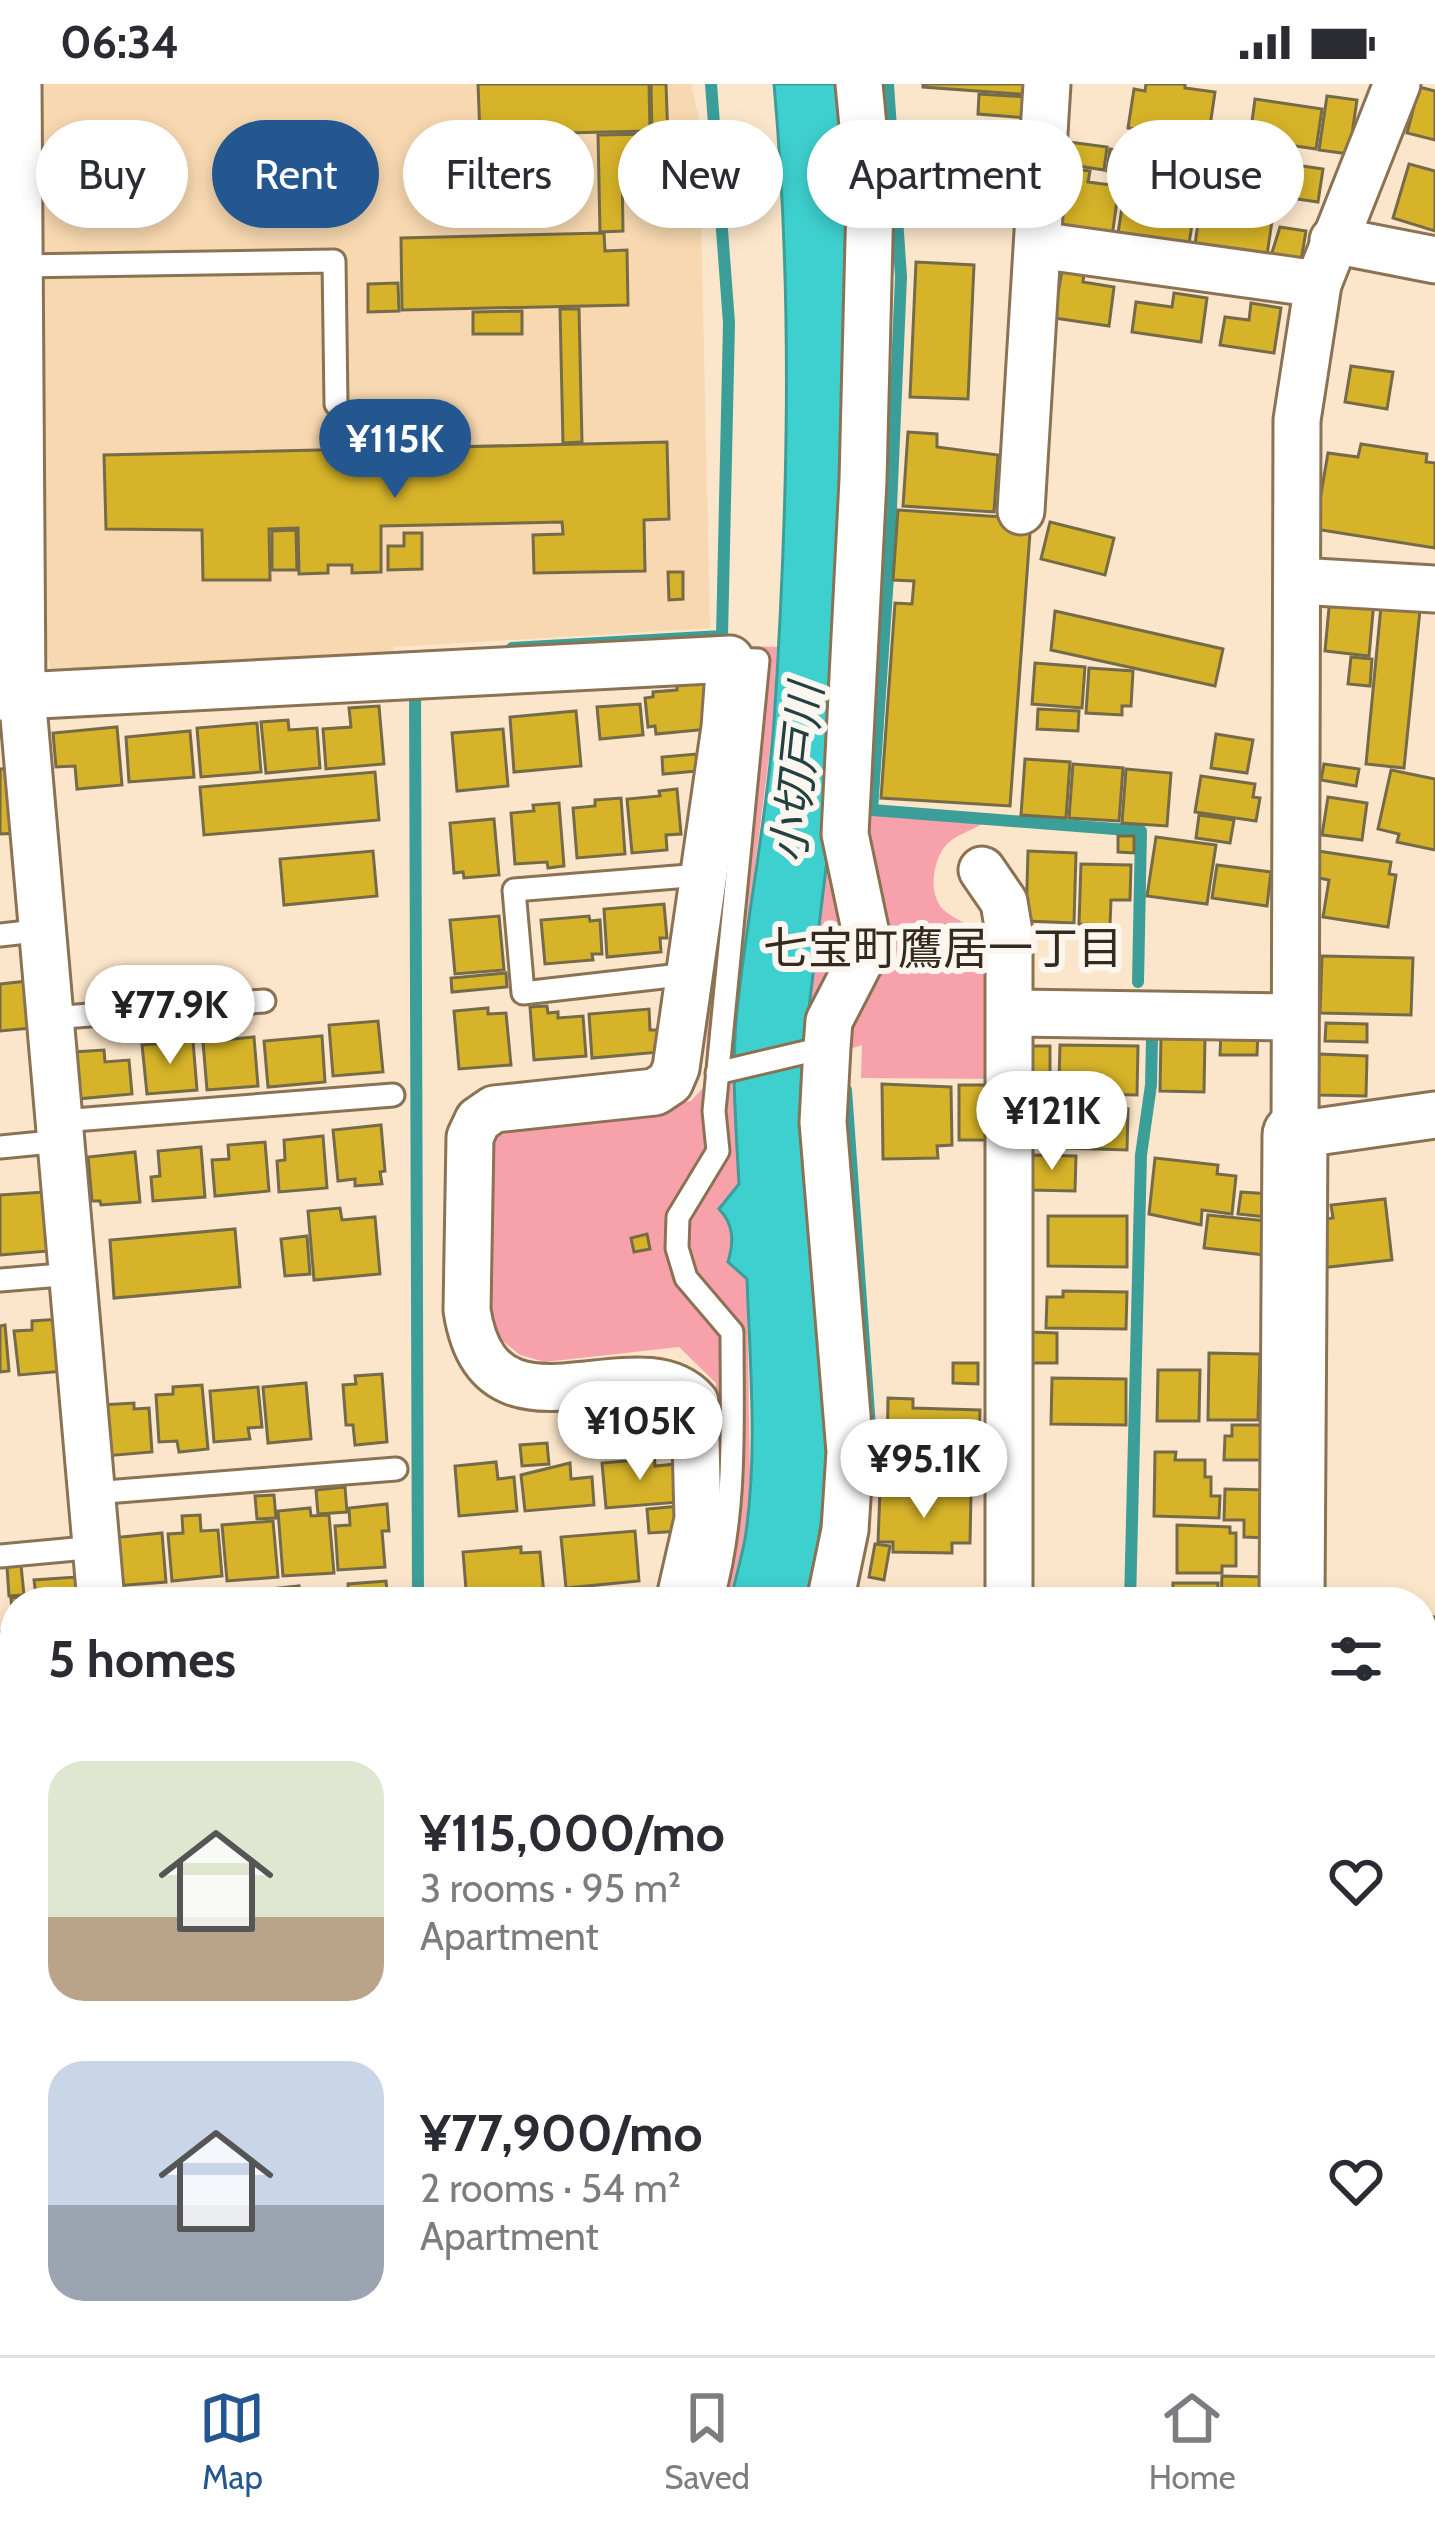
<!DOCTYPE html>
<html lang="en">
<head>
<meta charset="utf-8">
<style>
  body { margin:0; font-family:Cabin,"Noto Sans JP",sans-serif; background:#f2f2f3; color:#2b2b33; height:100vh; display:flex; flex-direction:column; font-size:45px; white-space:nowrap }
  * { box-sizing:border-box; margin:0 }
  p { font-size:39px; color:#7c7c81 }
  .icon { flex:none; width:66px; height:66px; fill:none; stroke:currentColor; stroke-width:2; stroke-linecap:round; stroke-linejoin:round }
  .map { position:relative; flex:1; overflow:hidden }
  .sheet { position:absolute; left:0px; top:1503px; width:1437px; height:768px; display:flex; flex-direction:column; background:#fff; border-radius:48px 48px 0 0; box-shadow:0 6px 18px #0003 }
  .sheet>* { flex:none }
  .top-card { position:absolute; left:36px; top:36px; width:1365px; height:108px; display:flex; gap:24px }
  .price { position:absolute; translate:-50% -102px; padding:0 27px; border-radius:42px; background:#fff; color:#222; font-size:39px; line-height:78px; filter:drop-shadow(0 3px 6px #0008) }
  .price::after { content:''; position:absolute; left:50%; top:72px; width:36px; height:27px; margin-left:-18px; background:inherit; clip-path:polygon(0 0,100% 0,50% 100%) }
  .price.current { background:#245790; color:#fff }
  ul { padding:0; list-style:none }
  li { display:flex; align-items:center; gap:36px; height:300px; padding:0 48px }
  li span { display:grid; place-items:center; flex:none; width:336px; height:240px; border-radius:36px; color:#555 }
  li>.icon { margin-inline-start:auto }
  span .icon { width:144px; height:144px; fill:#fffc; stroke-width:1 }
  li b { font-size:51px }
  h2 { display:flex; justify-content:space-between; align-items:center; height:144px; padding:0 48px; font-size:51px }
  .pill { padding:0 42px; border-radius:54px; background:#fff; box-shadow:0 6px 18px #0003; font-size:42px; line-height:108px }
  .pill.current { background:#245790; color:#fff }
  .status { display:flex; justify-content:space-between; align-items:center; height:84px; padding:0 60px; background:#fff; direction:ltr }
  .status svg { height:33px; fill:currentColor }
  .tab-bar { display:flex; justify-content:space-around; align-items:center; height:168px; border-top:3px solid #e1e1e2; background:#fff; font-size:33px; color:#7c7c81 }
  .tab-bar a { display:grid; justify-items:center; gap:6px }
  .tab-bar .current { color:#245790 }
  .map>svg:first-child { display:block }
</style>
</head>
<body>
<div class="status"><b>06:34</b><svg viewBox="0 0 49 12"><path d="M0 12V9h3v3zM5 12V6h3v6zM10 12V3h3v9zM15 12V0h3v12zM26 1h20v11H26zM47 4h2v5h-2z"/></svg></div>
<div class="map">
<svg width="1435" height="2271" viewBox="0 0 1435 2271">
  <rect width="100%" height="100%" fill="#fce6cb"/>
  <path fill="#f7d8b0" d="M34 0H691L699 35 710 544 394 563 393 570 50 589 49 575 38 576Z"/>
  <g fill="#f7a2aa">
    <path d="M742 562 777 563 773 641 736 932 735 1023 739 1100 727 1133 733 1163 747 1195 750 1394 745 1455 730 1517 694 1512 711 1438 716 1299 679 1263 545 1278 520 1271 496 1251 483 1226 484 1064 504 1034 663 1021 691 1017 704 1003 710 894Z"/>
    <path d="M833 727 982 740C972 746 957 751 948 759 932 775 927 812 945 827 960 839 981 844 987 863 1000 905 999 952 1003 995L861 994 862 961 802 981Z"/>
  </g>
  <path fill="#3ed0ce" stroke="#3b9e99" stroke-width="3" d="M774 0H841L854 110 833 727 802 981 801 1016C814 1164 850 1378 804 1518H730C735 1497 741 1476 745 1455 758 1371 750 1280 747 1195L728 1178C734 1158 734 1140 719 1125L739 1100C736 1043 731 984 737 927 747 831 767 734 774 638 788 426 793 212 774 0Z"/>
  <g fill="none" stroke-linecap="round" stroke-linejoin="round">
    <g stroke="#3b9e99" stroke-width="12">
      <path d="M888 0 901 193 888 493 872 726 1141 747 1138 898"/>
      <path d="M512 564 722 552 729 239 711 0"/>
      <path d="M415 601 418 1518"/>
      <path d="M846 1006 870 1344"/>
      <path d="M1130 1518 1141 1071 1151 1001 1152 955"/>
      <path d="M449 2256 450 2271"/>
      <path d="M804 2256 807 2271"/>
    </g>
  </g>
  <g fill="#d6b328" stroke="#766b48" stroke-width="3">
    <path d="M478 0H649L650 47 480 51Z"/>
    <path d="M651 0H666L668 56H662V81L622 82 623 147 600 148 598 51 652 50Z"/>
    <path d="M923 0H1033L1032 11 923 3Z"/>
    <path d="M1146 0H1185V4L1215 8 1208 56 1128 44 1134 5 1145 7Z"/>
    <path d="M1419 3 1435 7V56L1407 49Z"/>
    <path d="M979 10 1028 13 1027 34 978 30Z"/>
    <path d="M1327 12 1357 16 1349 70 1319 66Z"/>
    <path d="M1255 15 1322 25 1316 65 1262 57 1264 47 1251 45Z"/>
    <path d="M1135 52 1187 59 1181 98 1107 87 1110 65 1133 68Z"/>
    <path d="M1069 58 1107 63 1104 86 1065 80Z"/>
    <path d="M1190 59 1232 65 1226 105 1185 99Z"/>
    <path d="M1242 73 1323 85 1318 118 1249 108 1251 96 1238 94Z"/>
    <path d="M1409 80 1435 87V147L1393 134Z"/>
    <path d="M1068 84 1090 87 1088 98 1119 102 1112 153 1059 145Z"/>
    <path d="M1126 97 1149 100 1148 107 1196 115 1188 166 1117 156Z"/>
    <path d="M1200 126 1272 137 1266 178 1194 167Z"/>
    <path d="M1280 143 1306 147 1300 183 1269 178Z"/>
    <path d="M604 149 605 167 627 166 628 221 402 226 401 154Z"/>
    <path d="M916 178 974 181 968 315 910 313Z"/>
    <path d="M1062 186 1084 189 1083 198 1114 203 1109 242 1054 234Z"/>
    <path d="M398 199 399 227 368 228V200Z"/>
    <path d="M1174 209 1207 214 1201 258 1132 248 1136 218 1172 223Z"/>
    <path d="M1251 219 1281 224 1274 269 1220 261 1225 233 1249 236Z"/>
    <path d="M560 225H579L582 358 563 359Z"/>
    <path d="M522 227V250H473V228Z"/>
    <path d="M1351 282 1393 288 1387 325 1345 318Z"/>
    <path d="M908 348 937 350V363L998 371 994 428 903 422Z"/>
    <path d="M667 358 669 435 644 436 645 487 534 489 533 451 563 450 562 438 381 442V488L352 489V481H328V489L299 490 298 444 269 445 270 496H203L202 446 106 445 104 371Z"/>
    <path d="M1361 360 1427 370 1426 378 1435 379V464L1315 445 1328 369 1358 373Z"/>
    <path d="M898 426 1031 435 1010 722 881 714 895 519 912 520 914 497 893 496Z"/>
    <path d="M1050 438 1114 454 1105 491 1041 475Z"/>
    <path d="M296 446 297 486H272V447Z"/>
    <path d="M404 449H422V485L388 486V462H404Z"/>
    <path d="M668 488H683V515L669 516Z"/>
    <path d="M1382 512 1421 516 1404 684 1366 680Z"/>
    <path d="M1330 513 1374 517 1369 572 1325 567Z"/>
    <path d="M1055 527 1223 565 1215 602 1051 566Z"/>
    <path d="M1351 573 1372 575 1370 602 1348 600Z"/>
    <path d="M1035 579 1085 583 1082 624 1032 620Z"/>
    <path d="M1089 584 1133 587 1131 622H1122V631L1086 629Z"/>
    <path d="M704 594 709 645 656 650 655 642 648 643 645 614 653 613V608L677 606V597Z"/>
    <path d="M640 620 643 651 600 655 597 623Z"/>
    <path d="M379 622 384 680 326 685 323 645 351 643 349 624Z"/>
    <path d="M1038 625 1079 627 1078 647 1037 645Z"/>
    <path d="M576 627 581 682 514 688 510 633Z"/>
    <path d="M288 636 289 646 317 644 320 684 266 689 261 638Z"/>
    <path d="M257 639 261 688 201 693 197 644Z"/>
    <path d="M117 643 122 701 77 705 75 682 56 683 53 649Z"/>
    <path d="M503 645 508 702 457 707 452 649Z"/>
    <path d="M190 647 194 693 129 698 126 653Z"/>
    <path d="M1216 650 1253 656 1247 689 1211 684Z"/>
    <path d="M696 670 698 687 663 690 662 673Z"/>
    <path d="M1025 675 1070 678 1066 734 1021 731Z"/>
    <path d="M1073 680 1123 684 1119 737 1069 734Z"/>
    <path d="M1324 680 1359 685 1356 702 1321 696Z"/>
    <path d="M14 684 20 749 0 750V685Z"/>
    <path d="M1126 685 1171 689 1167 742 1122 739Z"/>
    <path d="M1391 686 1435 695V766L1397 758 1399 750 1378 745Z"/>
    <path d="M375 688 379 736 204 751 200 703Z"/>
    <path d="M1201 692 1255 700 1253 713 1260 714 1256 737 1195 728Z"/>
    <path d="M677 705 681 750 666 751 667 766 632 769 627 715 660 712 659 707Z"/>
    <path d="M1328 713 1367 719 1362 756 1322 751Z"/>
    <path d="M621 714 625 770 577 774 573 724 595 722V716Z"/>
    <path d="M559 719 564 782 548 784 547 778 515 780 511 729 534 727 533 721Z"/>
    <path d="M1199 731 1234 736 1230 759 1196 754Z"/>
    <path d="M494 735 499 791 464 794 463 788 454 789 450 739Z"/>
    <path d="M1118 752H1134V769L1118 768Z"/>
    <path d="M1156 753 1216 761 1207 820 1147 812Z"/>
    <path d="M373 767 377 812 284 821 280 775Z"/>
    <path d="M1028 767 1076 769 1074 839 1026 837Z"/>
    <path d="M1318 767 1391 778 1389 790 1396 791 1388 843 1323 833 1329 796 1314 793Z"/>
    <path d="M1081 780 1131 781 1130 816H1111L1110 841 1079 840Z"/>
    <path d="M1217 781 1271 788 1267 822 1212 814Z"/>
    <path d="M664 820 667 854H660L661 868 607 873 604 825Z"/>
    <path d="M499 832 504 886 455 890 450 836Z"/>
    <path d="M589 832 590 837 600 836 602 870H592L593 876 545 880 541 836Z"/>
    <path d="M1322 872 1413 874 1411 931 1320 929Z"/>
    <path d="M506 889 507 903 452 908 451 894Z"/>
    <path d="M28 897 32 944 0 947V900Z"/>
    <path d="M547 922 548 929 558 928V934L583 932 586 972 534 976 530 923Z"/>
    <path d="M488 924V930L506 929 511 981 459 985 454 927Z"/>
    <path d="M649 925 650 946H658L660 968 592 974 589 930Z"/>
    <path d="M378 937 383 988 333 992 329 941Z"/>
    <path d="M1326 939 1367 940V958L1325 957Z"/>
    <path d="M1221 947H1258L1257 971H1220Z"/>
    <path d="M322 952 325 998 268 1003 264 957Z"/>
    <path d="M1161 952 1205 953 1204 1008 1160 1007Z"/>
    <path d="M254 953 258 1002 207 1006 203 958Z"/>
    <path d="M193 957 197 1006 147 1010 142 961Z"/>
    <path d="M1060 961 1138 962 1137 1011 1080 1010V997H1059Z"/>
    <path d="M1029 962H1050V1013L1028 1012Z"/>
    <path d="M104 966 105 978 129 976 132 1010 77 1015 73 968Z"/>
    <path d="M1319 970 1367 972 1366 1012 1318 1011Z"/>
    <path d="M882 1000 951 1003 952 1061 937 1062 938 1074 883 1075Z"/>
    <path d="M959 1001H990L998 1056H959Z"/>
    <path d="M1065 1025H1128L1127 1066 1065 1064Z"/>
    <path d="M381 1041 385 1087 380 1088 382 1100 355 1102V1095L338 1097 333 1046Z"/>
    <path d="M323 1052 327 1104 279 1108 277 1077 285 1076 284 1056Z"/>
    <path d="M265 1058 269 1107 215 1112 212 1076 229 1075 228 1061Z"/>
    <path d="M201 1063 205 1113 153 1117 151 1093 160 1092 158 1067Z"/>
    <path d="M135 1068 140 1118 101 1121 100 1117H92L88 1073Z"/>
    <path d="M1030 1071 1076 1072 1075 1107 1029 1106Z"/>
    <path d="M1155 1074 1218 1081 1217 1090 1236 1092 1232 1130 1202 1126 1201 1141 1149 1130Z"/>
    <path d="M44 1108 49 1167 0 1171V1111Z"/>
    <path d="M1241 1108 1270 1110 1267 1133 1238 1130Z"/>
    <path d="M1385 1115 1392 1176 1320 1184 1315 1136 1333 1134 1331 1121Z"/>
    <path d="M340 1124 342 1136 375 1133 380 1190 314 1196 308 1127Z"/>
    <path d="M1208 1131 1268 1137 1265 1171 1204 1164Z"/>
    <path d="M1048 1132H1127V1183L1048 1182Z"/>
    <path d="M235 1145 240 1203 114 1214 110 1156Z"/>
    <path d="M647 1150 650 1165 634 1168 631 1154Z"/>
    <path d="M307 1152 310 1190 285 1192 281 1155Z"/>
    <path d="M1063 1207 1127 1208 1126 1245 1046 1244 1047 1213H1063Z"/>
    <path d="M60 1235 65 1287 19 1291 14 1247 32 1246V1237Z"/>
    <path d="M5 1241 9 1287 0 1288V1242Z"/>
    <path d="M1027 1248 1057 1249V1279H1026Z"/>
    <path d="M1209 1269 1260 1270 1258 1336H1208Z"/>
    <path d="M953 1279H978V1300L953 1299Z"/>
    <path d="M1158 1286H1200L1199 1337H1157Z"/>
    <path d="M382 1290 387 1358 355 1361 353 1341H346L343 1301 356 1300 355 1292Z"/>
    <path d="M1052 1294 1126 1295V1341L1051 1340Z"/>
    <path d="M306 1299 311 1355 268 1359 263 1303Z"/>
    <path d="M202 1301 208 1365 179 1368 177 1357 159 1358 156 1311 173 1310V1303Z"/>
    <path d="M258 1303 262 1343 248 1344 250 1355 214 1358 210 1307Z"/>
    <path d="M888 1314 913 1315V1324L980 1326 979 1360 968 1359V1375L887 1373Z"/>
    <path d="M134 1319V1325L149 1324 152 1368 105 1372 101 1321Z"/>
    <path d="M1232 1341H1267L1266 1376H1224L1225 1352H1232Z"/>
    <path d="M547 1359 549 1380 522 1382 520 1361Z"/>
    <path d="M654 1368 655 1382 676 1380 680 1418 606 1424 602 1379 637 1376V1369Z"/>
    <path d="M1155 1368H1176L1175 1376H1205V1393H1211V1412H1220L1219 1434 1154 1432Z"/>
    <path d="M496 1378 498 1395 514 1393 517 1427 459 1432 455 1382Z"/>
    <path d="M570 1379 571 1395 592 1393 594 1421 525 1427 521 1391Z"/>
    <path d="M345 1403 347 1428 318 1430 316 1406Z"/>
    <path d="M1225 1405 1267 1406V1454L1244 1453V1436H1224Z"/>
    <path d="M880 1407 971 1409 970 1459H952V1469L893 1468V1458H878Z"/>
    <path d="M274 1411 276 1434 257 1435 255 1412Z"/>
    <path d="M387 1420 389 1447H382L385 1483 338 1486 335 1442 350 1441 349 1424Z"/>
    <path d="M680 1422 682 1447 649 1449 647 1425Z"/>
    <path d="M310 1424 311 1432 329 1431 334 1489 283 1492 278 1427Z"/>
    <path d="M200 1431 201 1447 218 1446 222 1492 172 1497 168 1450 183 1449 182 1432Z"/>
    <path d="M273 1437 278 1493 227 1497 222 1441Z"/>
    <path d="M1177 1441 1230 1443V1449H1236V1482H1222V1489H1177Z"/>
    <path d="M635 1447 639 1497 566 1504 561 1453Z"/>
    <path d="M162 1449 166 1498 115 1502 111 1454Z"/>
    <path d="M875 1460 890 1462 884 1496 869 1493Z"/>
    <path d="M521 1463V1469L540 1468 544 1511H534L535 1518H467L463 1468Z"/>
    <path d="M21 1481 24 1511 9 1512 7 1483Z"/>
    <path d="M1222 1492 1266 1493V1518H1221Z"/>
    <path d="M76 1493 78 1518H15L13 1537 11 1514 36 1512 34 1496Z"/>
    <path d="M386 1497 388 1518H349L348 1500Z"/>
    <path d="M1173 1499H1218L1217 1518H1173Z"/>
    <path d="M299 1502 300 1510H307L308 1518H270L269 1505Z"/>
    <path d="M876 1506 971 1508V1518H875Z"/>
    <path d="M1422 1532 1435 1533 1434 1576 1422 1575Z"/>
    <path d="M15 1545V1632L0 1633V1547Z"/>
    <path d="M15 1687V1755L4 1756 0 1688Z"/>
    <path d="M15 1939V2002L0 2003V1941Z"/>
    <path d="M12 2048 15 2093 0 2095V2049Z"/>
    <path d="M1429 2097H1435V2180L1422 2179Z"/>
    <path d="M1422 2202 1435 2203 1434 2239 1422 2237Z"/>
    <path d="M470 2256H515L516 2271H472Z"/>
    <path d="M1023 2256H1115V2260L1107 2261 1108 2271H1023Z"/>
    <rect x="1129" y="2256" width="50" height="15"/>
    <path d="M1185 2256H1230V2271H1201L1200 2260 1186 2261Z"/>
    <path d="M1329 2256H1390L1389 2271H1327Z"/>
  </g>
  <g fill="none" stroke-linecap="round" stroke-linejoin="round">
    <g stroke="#8a7253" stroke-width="27">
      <g id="lane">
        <path d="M20 182 334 177 336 320"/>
        <path d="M0 851 44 846"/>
        <path d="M689 890 523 909 514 806 701 791"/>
        <path d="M52 934 264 917"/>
        <path d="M717 989 827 963"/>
        <path d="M61 1037 393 1011"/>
        <path d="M0 1063 62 1057"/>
        <path d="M0 1196 73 1190"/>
        <path d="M93 1409 396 1385"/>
        <path d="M0 1472 97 1463"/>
        <path d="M712 1517C737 1429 732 1339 732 1248L686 1194 677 1164 678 1133 718 1067 714 1027 758 576 730 575"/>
        <path d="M0 1890 15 1888"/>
      </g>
    </g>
    <g stroke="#8a7253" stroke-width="51">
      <g id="street">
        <path d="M18 0 22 611 101 1518"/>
        <path d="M1397 0 1318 200 1297 336 1295 1051 1435 1031"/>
        <path d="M1333 156 1435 176"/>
        <path d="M1038 161 1318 200"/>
        <path d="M1021 427 1047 0"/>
        <path d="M1298 497 1435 505"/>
        <path d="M0 613 730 575 725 643 676 984 670 998 655 1008 494 1025 478 1036 470 1053 467 1226C489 1373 637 1253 695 1318L698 1435 679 1518"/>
        <path d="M982 786 1004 818 1009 848V1518"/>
        <path d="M1010 929 1295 933"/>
        <path d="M830 1518 845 1446 850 1368 823 1038 827 963 829 937 859 879 866 850 845 750 863 396 870 116 859 0"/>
        <path d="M0 1649 15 1648"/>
        <path d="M1422 1752 1435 1753"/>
        <path d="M1422 2050 1435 1912"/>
        <path d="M160 2256 161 2271"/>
        <path d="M653 2256 656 2271"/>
        <path d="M0 2265 103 2256"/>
        <path d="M989 2271 992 2256"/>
        <path d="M1401 2271 1402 2256"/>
      </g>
    </g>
    <g stroke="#8a7253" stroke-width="69">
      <g id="secondary">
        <path d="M1292 1518 1295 1051"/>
        <path d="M1291 2256V2271"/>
      </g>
    </g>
    <use href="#lane" stroke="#fff" stroke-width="21"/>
    <use href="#street" stroke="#fff" stroke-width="45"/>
    <use href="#secondary" stroke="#fff" stroke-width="63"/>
  </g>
  <g text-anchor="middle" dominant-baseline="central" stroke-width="12" stroke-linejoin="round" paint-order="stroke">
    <g font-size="45" font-style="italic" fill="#234141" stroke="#fcf6f0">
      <text transform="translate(797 689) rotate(-84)">小切戸川</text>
    </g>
    <g font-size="45" fill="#342a1d" stroke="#fcf6f0">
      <text x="943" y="864">七宝町鷹居一丁目</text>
    </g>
  </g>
</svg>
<b class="price current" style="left:395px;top:417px">¥115K</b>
<b class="price" style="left:170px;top:983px">¥77.9K</b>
<b class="price" style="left:1052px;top:1089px">¥121K</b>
<b class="price" style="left:640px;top:1399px">¥105K</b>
<b class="price" style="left:924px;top:1437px">¥95.1K</b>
<div class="top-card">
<a class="pill">Buy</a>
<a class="pill current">Rent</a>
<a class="pill">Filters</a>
<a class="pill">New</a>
<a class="pill">Apartment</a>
<a class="pill">House</a>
</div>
<section class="sheet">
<h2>5 homes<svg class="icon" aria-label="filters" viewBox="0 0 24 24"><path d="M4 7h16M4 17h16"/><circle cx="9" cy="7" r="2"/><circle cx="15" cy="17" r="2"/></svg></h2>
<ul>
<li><span style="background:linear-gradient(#dfe7d0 65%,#b9a48a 0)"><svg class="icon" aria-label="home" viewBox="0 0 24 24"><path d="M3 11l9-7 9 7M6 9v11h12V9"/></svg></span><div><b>¥115,000/mo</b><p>3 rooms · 95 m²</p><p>Apartment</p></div><svg class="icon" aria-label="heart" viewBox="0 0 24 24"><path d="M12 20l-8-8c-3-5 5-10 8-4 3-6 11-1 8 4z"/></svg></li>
<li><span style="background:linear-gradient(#c9d6e8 60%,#9aa5b1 0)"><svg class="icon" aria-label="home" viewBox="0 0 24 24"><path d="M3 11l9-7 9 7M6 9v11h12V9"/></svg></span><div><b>¥77,900/mo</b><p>2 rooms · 54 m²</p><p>Apartment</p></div><svg class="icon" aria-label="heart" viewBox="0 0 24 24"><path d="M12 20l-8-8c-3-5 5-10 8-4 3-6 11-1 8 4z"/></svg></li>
</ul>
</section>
</div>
<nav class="tab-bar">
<a class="current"><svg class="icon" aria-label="map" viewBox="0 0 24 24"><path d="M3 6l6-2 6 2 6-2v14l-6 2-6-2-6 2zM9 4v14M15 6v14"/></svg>Map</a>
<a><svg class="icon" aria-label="saved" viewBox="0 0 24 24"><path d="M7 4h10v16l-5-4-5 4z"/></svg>Saved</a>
<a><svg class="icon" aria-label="home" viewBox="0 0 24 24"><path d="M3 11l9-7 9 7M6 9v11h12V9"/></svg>Home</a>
</nav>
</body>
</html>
